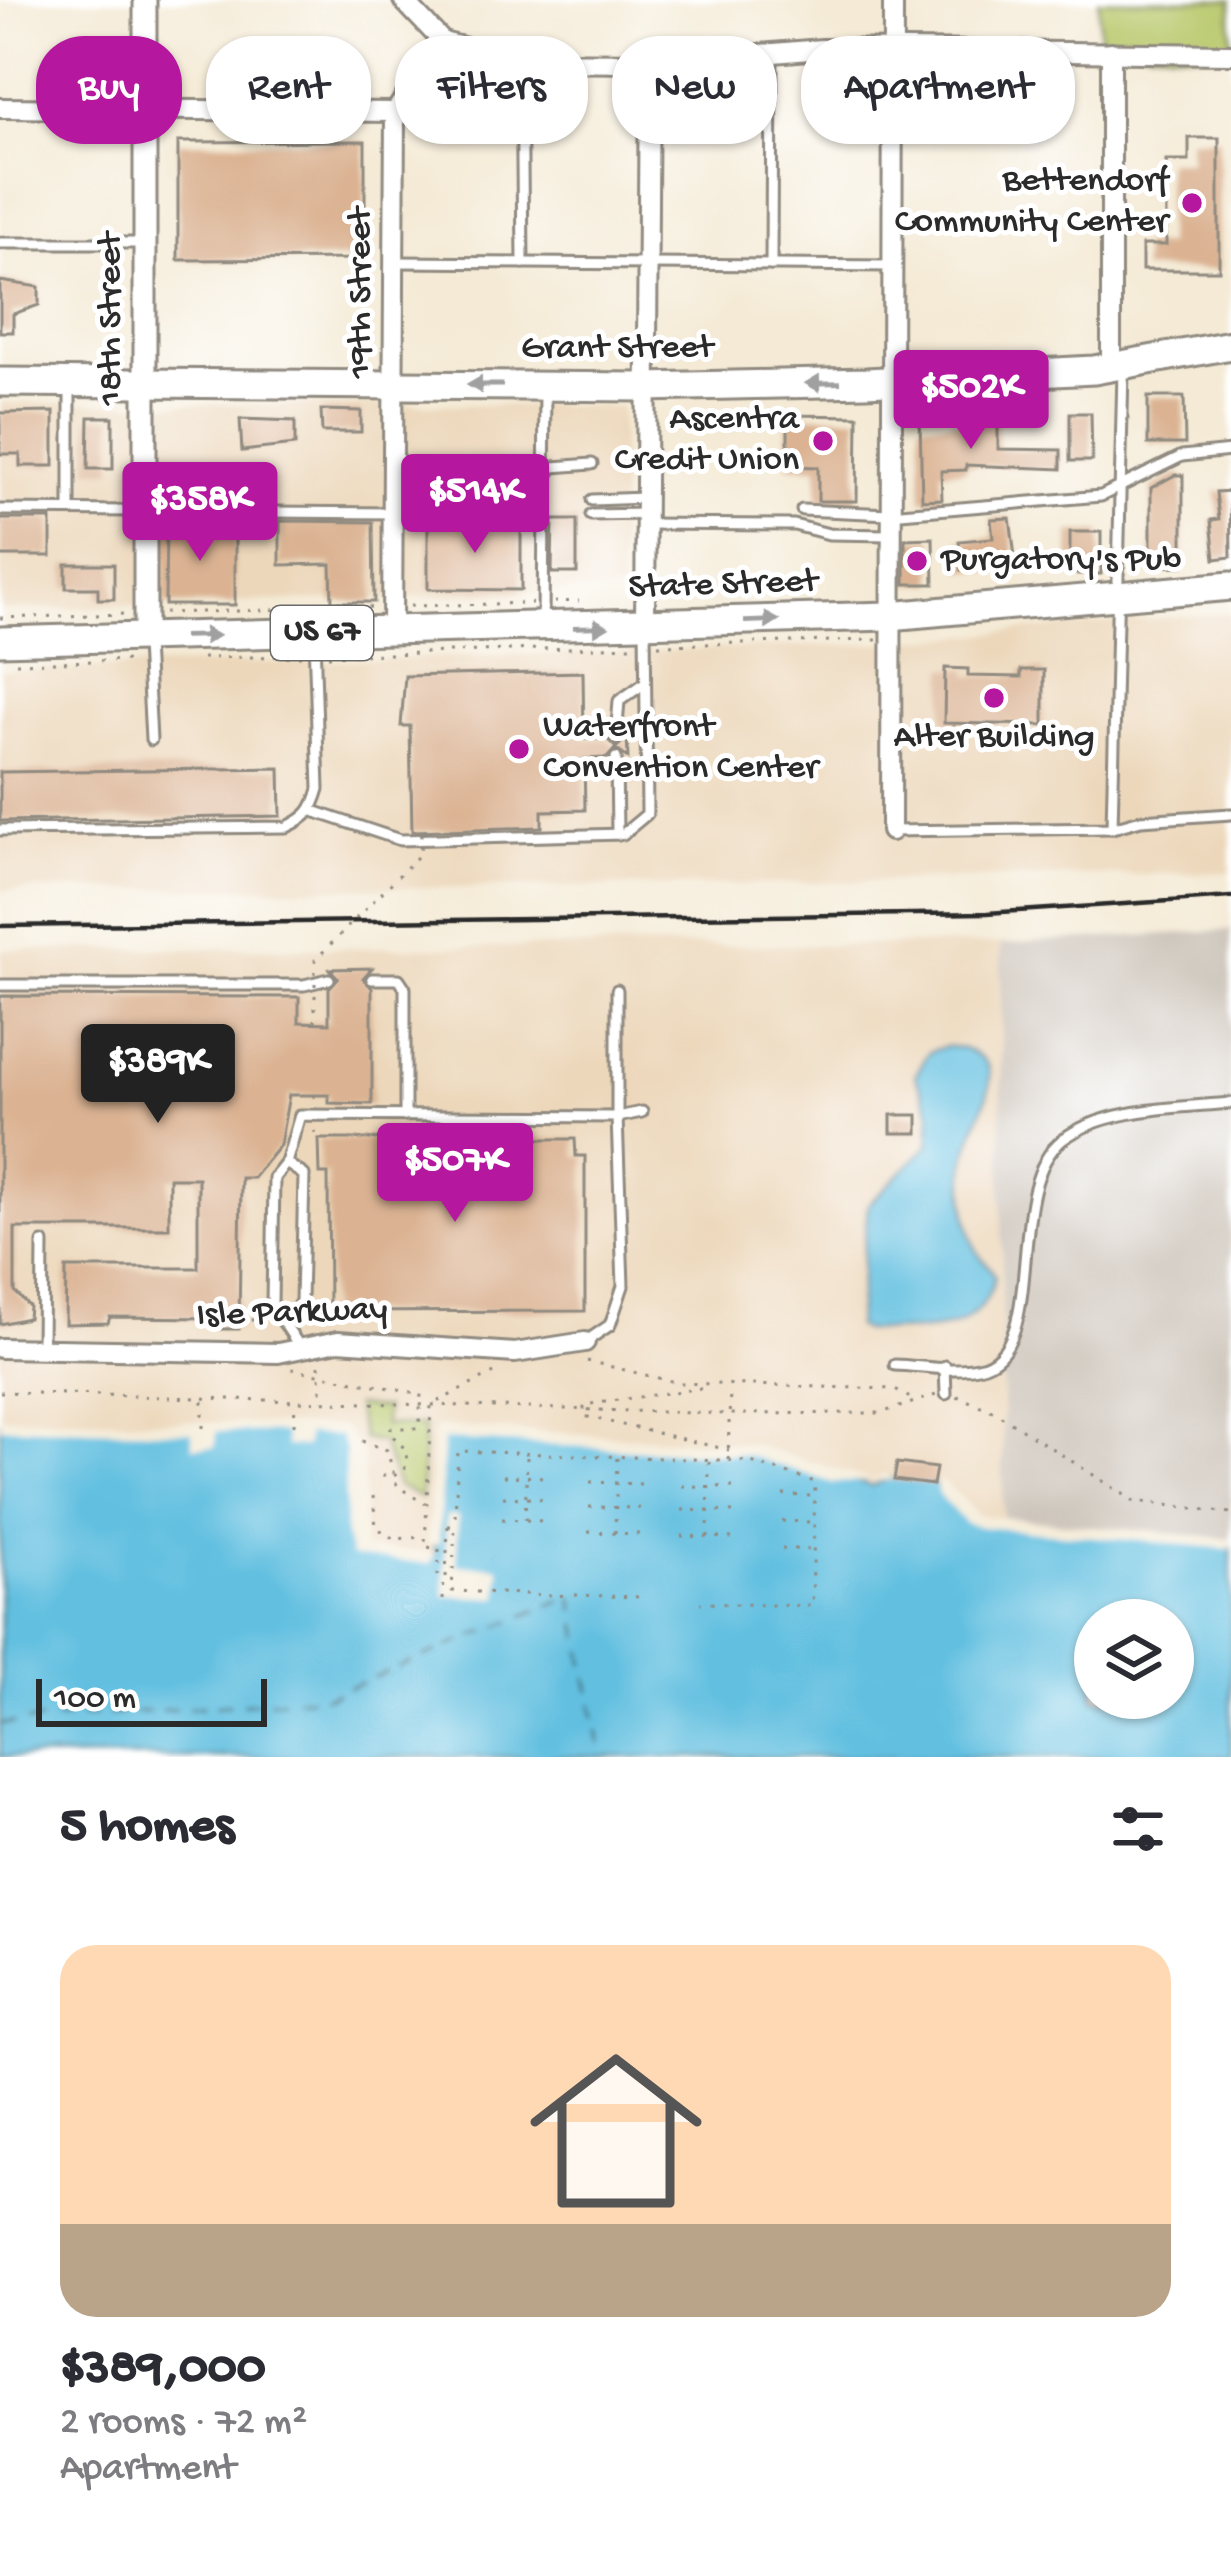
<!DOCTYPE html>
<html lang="en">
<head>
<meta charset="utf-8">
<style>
  body { margin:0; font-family:"Gochi Hand",sans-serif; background:#f2f2f3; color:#2b2b33; height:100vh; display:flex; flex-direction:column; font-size:45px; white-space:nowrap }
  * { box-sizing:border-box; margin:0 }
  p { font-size:39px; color:#7c7c81 }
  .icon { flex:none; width:66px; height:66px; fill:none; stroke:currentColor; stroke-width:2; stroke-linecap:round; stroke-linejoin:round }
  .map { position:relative; height:1757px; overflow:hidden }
  .details { display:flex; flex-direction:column; background:#fff; flex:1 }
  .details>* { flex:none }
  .top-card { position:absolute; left:36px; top:36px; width:1161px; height:108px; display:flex; gap:24px }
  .buttons { position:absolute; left:1074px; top:1599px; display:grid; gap:24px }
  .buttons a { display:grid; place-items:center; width:120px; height:120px; border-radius:50%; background:#fff; box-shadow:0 3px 9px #0004; font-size:60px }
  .scale { position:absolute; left:36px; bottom:30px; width:231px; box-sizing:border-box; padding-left:12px; border:6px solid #2b2b2b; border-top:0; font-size:33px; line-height:42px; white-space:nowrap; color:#2b2b2b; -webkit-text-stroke:9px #fff; paint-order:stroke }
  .price { position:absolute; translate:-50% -102px; padding:0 27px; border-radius:12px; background:#b5179e; color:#fff; font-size:39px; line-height:78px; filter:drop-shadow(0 3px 6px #0008) }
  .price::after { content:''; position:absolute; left:50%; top:72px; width:36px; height:27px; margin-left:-18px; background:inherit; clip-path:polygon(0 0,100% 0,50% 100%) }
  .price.active { background:#222; color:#fff }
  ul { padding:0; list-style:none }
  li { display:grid; align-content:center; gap:24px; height:636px; padding:0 60px }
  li+li { border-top:3px solid #e1e1e2 }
  li span { display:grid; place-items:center; height:372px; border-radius:36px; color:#555 }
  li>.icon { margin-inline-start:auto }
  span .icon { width:216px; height:216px; fill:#fffc; stroke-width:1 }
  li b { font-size:51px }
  h2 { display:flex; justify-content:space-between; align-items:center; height:144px; padding:0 60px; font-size:51px }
  .tag { padding:0 42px; border-radius:48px; background:#fff; box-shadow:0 3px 9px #0004; font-size:42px; line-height:108px }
  .tag.active { background:#b5179e; color:#fff }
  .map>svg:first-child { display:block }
</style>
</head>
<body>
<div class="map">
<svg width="1231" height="1757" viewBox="0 0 1231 1757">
  <rect width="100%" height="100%" fill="#fff"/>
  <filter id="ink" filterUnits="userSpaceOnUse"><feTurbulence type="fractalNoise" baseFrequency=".00833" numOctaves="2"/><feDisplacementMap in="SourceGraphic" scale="24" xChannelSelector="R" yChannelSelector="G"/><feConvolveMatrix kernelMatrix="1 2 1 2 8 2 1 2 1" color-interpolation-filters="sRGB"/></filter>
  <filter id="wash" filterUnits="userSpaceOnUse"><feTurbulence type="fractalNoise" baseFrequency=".004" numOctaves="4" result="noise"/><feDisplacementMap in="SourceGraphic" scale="48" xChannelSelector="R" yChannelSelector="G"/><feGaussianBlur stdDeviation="2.7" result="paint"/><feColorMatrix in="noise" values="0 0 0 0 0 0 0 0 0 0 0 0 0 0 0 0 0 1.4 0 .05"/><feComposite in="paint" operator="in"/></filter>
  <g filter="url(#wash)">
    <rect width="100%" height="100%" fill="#f4ead5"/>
    <g fill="#ecd7ba">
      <path d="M0 403 621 406V590L0 610Z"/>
      <path d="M1231 612V872L676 886 0 890V671L871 644Z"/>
      <path d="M1001 944 1003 1524 753 1450 438 1445 434 1557 358 1555 0 1422V950Z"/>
    </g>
    <path fill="#cbc2b8" d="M1231 930V1545L1003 1524 1001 944Z"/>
    <g fill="#b8c86a" stroke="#727a4a" stroke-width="3">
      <path d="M1099 0H1231V56L1100 45Z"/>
      <path d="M355 1406 385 1408 384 1425 424 1426 421 1498 397 1486 382 1443 363 1439Z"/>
    </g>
    <g fill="#62bfe0" stroke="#467586" stroke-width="3" fill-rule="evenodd">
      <path d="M945 1046C1032 1054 966 1119 965 1170 964 1192 966 1235 979 1254 985 1263 990 1265 995 1276 980 1342 916 1330 863 1330L856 1327 868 1205 929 1145 931 1112 915 1076 928 1053Z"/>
      <path d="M0 1422 340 1431 357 1455 358 1554 434 1557 439 1432 753 1450 872 1486C944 1450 940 1513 982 1521 1063 1536 1149 1537 1231 1545V1757H0ZM1095 1620H1173V1698H1095Z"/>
    </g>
    <g fill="#f4ead5">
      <path d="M0 1416 342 1426 363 1453 364 1549 434 1552V1557L429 1564 351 1557 345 1535V1449L339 1436 307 1434 306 1447 285 1446 284 1433 216 1432 215 1447H192V1432L0 1427Z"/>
      <path d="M438 1426 753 1444 872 1480 884 1474 894 1480 833 1483 746 1455 443 1440 439 1544H428L433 1432Z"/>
      <path d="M935 1480 946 1483 978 1515 1231 1539V1549L981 1527 965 1523 938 1494Z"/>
      <path d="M446 1516H458L457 1565 500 1567 499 1598 444 1596Z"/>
    </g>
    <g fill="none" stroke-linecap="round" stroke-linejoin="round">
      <path stroke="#3e5f6a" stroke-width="3" stroke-dasharray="15 12" stroke-linecap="butt" d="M0 1724 329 1696 572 1596 602 1757"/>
    </g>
    <g id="blocks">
      <g fill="#dbb393">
        <path d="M1189 138H1219V270H1142V245H1166V161H1189Z"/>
        <path d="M365 141V259L178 260V142Z"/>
        <path d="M0 281 39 287V305L13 314V332H0Z"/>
        <path d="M1148 397H1184L1185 444H1148Z"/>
        <path d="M321 410 361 411V432H322Z"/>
        <path d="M54 412V466H20V454H0V413Z"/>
        <path d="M1070 413H1091L1092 461H1070Z"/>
        <path d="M788 415 858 416 857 501H818V467L788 466Z"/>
        <path d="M89 417H113V469H88Z"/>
        <path d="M240 419 295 421V445L242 451Z"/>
        <path d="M998 419V449L1061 450V469L966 465V470L941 471 942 499 922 500 920 423Z"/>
        <path d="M1175 475H1183V566L1151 567V488Z"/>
        <path d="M1230 491 1231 557 1215 559 1211 520 1219 519 1216 492Z"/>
        <path d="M1010 518 1017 572 961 570 959 541 993 538 991 519Z"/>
        <rect x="0" y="519" width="51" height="37"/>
        <path d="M553 520H577V573H552Z"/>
        <path d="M280 521 373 522 374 602H332L331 564 280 565Z"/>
        <path d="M166 522H235V605H165Z"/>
        <path d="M428 523H521V590L428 589Z"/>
        <rect x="1070" y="532" width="31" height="42"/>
        <path d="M933 538 934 584H905V539Z"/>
        <path d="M66 564H114V599H98V588H66Z"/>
        <path d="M945 668 968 669V676L1021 677V670H1044V725L944 723Z"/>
        <path d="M583 672 584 739H607L616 748 627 738 628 758 615 749 607 758 584 759 585 810 542 811V827L412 831 410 726H401L405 676Z"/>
        <path d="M280 768 281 816 0 821V772Z"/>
        <path d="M372 968 363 978 372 988V1104L329 1103V1095H289L280 1145 253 1178H241L239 1329H216L215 1318 110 1317 108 1323 65 1324 66 1268H198V1178H169V1228H15V1292L29 1306 28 1318 0 1324V996L299 997V1022L329 1023V988L338 978 330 969Z"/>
        <rect x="891" y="1115" width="27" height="18"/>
        <path d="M319 1139H575L576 1156H585V1311L329 1312 328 1174H320Z"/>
        <path d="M897 1463 936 1468 933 1485 894 1480Z"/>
      </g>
    </g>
  </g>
  <g filter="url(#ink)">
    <use href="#blocks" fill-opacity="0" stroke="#908a80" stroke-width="3"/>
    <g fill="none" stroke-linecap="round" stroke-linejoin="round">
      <g stroke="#908a80" stroke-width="15">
        <g id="service">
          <path d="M521 62 523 263"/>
          <path d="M0 243H145"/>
          <path d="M397 262 891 266"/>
          <path d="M771 265 772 54"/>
          <path d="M70 384V510"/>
          <path d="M541 483 553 467 592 464"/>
          <path d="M592 500 644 498"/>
          <path d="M0 510 394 513"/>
          <path d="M802 510 889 514 1101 496 1182 456 1231 451"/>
          <path d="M591 515 645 514"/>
          <path d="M645 524 794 525 829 534 889 535"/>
          <path d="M543 622 545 388"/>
          <path d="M146 644 151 740"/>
          <path d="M616 739 619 701 645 683"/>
          <path d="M616 758 617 834"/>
          <path d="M313 811 400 840 623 834 647 814 645 625"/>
          <path d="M1112 828 1141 820 1231 814"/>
          <path d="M0 830 287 827C308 817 313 810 319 789L314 637"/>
          <path d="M891 831 1112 828 1123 371"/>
          <path d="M372 979H399L405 988V1114"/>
          <path d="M0 985H304L329 979"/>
          <path d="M617 990V1117L642 1112"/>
          <path d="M284 1323 301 1302 304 1175 286 1163"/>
          <path d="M300 1347 272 1305 274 1178 286 1163 300 1115 617 1117 623 1286 610 1325 585 1342"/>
          <path d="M42 1349 43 1243"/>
          <path d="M895 1365C921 1366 952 1372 978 1367 1051 1353 1001 1189 1062 1140 1105 1107 1180 1108 1231 1103"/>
          <path d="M945 1366 946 1394"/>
        </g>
      </g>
      <g stroke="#908a80" stroke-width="24">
        <g id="minor">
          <path d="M403 0 443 42 521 62 649 63 822 49 1231 54"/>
          <path d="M0 108 395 112"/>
          <path d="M1111 367V52"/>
          <path d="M645 625 649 63"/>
          <path d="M392 632 395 112 443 42"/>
          <path d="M891 831 893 0"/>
          <path d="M0 1348 278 1353 338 1341 515 1353 585 1342"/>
        </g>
      </g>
      <g stroke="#908a80" stroke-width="27">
        <path id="tertiary" d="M145 0V638"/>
      </g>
      <g stroke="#908a80" stroke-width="33">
        <g id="primary">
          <path d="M0 382 644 387 866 382 1094 370 1231 345"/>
          <path d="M0 641 889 616 1231 586"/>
        </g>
      </g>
      <g stroke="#908a80" stroke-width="3" stroke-dasharray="3 9" stroke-linecap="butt">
        <path d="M554 602 579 601"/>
        <path d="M410 606 532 603"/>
        <path d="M164 613 376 607"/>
        <path d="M0 618 124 614"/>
        <path d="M658 645 877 640"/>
        <path d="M328 656 631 646"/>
        <path d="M202 658 301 656"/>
        <path d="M16 663 133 660"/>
        <path d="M587 1361 679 1383 893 1389 914 1400"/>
        <path d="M319 1365 322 1401"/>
        <path d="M292 1369 421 1394 419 1428H391L389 1432 406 1450 407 1466 394 1476H376"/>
        <path d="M701 1388 584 1405V1416L729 1450"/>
        <path d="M0 1392 729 1414 881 1413 936 1395"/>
        <path d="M957 1396 995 1412 1134 1501 1231 1513"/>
        <path d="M294 1425 295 1402"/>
        <path d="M203 1428V1400"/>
        <path d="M362 1441 387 1450 397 1486 425 1504"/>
        <path d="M728 1460 730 1388"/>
        <path d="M503 1476 548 1477"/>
        <path d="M590 1482 642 1484"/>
        <path d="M682 1486 736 1487"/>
        <path d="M783 1495 811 1496"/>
        <path d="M373 1496 376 1527 394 1539 422 1537"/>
        <path d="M503 1497 547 1499"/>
        <path d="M589 1507 641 1508"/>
        <path d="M682 1510 735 1512"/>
        <path d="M455 1516 458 1451 748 1461 815 1482 812 1606 700 1603"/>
        <path d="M502 1519 546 1521"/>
        <path d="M525 1520 527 1456"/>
        <path d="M782 1521 810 1522"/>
        <path d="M448 1526 446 1577H438L439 1548 425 1547 431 1405 500 1370"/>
        <path d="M448 1526H455L452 1591 572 1596"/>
        <path d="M588 1532 640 1534"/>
        <path d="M615 1533 617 1456"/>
        <path d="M681 1536 735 1538"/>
        <path d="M708 1537 709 1460"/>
        <path d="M782 1549H810"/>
        <path d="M575 1595 639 1597"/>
        <path d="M443 1600 444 1579"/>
      </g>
      <use href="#service" stroke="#fff" stroke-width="9"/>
      <use href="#minor" stroke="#fff" stroke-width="18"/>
      <use href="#tertiary" stroke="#fff" stroke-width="21"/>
      <use href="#primary" stroke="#fff" stroke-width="27"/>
      <path stroke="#2b2b2b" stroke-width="4.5" d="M0 926 987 913 1231 897"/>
      <g stroke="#908a80" stroke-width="3" stroke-dasharray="3 9" stroke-linecap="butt">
        <path d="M315 1022V960L420 854 421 834"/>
        <path d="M314 1095 315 1140 319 1139"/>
        <path d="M239 1323 329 1302"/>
      </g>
    </g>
    <defs><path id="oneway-solid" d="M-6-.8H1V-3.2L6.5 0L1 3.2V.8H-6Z" transform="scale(3)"/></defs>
    <g fill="#a0a0a0">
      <use href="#oneway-solid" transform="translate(823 383) rotate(179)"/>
      <use href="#oneway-solid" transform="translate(485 385) rotate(-180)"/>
      <use href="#oneway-solid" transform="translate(762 621) rotate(-2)"/>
      <use href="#oneway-solid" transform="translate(591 627) rotate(-1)"/>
      <use href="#oneway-solid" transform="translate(201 636) rotate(-1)"/>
    </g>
  </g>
  <g fill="#b5179e" stroke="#fff" stroke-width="4.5">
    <circle cx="1192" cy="203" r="12"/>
    <circle cx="823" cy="441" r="12"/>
    <circle cx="917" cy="561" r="12"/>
    <circle cx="994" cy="698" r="12"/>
    <circle cx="519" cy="749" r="12"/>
  </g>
  <g text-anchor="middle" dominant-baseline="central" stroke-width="10" stroke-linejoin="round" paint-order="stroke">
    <rect fill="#fff" stroke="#6b6b6b" stroke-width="3" x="271" y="606" width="102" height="54" rx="9"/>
    <g font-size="33" font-weight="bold" fill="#2b2b2b">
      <text x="322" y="633">US 67</text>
    </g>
    <g font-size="36" fill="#2b2b2b" stroke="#fff" text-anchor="end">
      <text x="1168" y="182">Bettendorf<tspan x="1168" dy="41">Community Center</tspan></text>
      <text x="799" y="420">Ascentra<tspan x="799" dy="41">Credit Union</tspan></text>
      <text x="941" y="561" text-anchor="start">Purgatory's Pub</text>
      <text x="543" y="728" text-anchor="start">Waterfront<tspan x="543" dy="41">Convention Center</tspan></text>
      <text x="994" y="738" text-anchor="middle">Alter Building</text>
    </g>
    <g font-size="36" fill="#2b2b2b" stroke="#fff">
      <text transform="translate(362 293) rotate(-90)">19th Street</text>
      <text transform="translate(112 319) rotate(-90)">18th Street</text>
      <text x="617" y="349">Grant Street</text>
      <text transform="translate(723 586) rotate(-2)">State Street</text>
      <text transform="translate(292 1314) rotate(-2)">Isle Parkway</text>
    </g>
  </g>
</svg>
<div class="buttons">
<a><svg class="icon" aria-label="layers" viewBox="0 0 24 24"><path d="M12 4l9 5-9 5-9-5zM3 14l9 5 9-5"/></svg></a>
</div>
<div class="scale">100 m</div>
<b class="price" style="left:971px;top:452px">$502K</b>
<b class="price" style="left:475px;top:556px">$514K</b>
<b class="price" style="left:200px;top:564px">$358K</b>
<b class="price active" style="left:158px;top:1126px">$389K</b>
<b class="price" style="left:455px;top:1225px">$507K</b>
<div class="top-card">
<a class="tag active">Buy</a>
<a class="tag">Rent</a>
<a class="tag">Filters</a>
<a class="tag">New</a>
<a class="tag">Apartment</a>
</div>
</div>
<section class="details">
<h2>5 homes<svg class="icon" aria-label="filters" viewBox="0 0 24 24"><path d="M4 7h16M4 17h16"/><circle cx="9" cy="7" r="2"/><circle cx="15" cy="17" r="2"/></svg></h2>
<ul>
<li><span style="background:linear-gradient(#ffd9b3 75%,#b9a48a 0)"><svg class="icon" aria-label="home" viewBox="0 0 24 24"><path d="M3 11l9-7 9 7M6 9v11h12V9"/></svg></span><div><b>$389,000</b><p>2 rooms · 72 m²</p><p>Apartment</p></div></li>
</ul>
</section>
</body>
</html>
